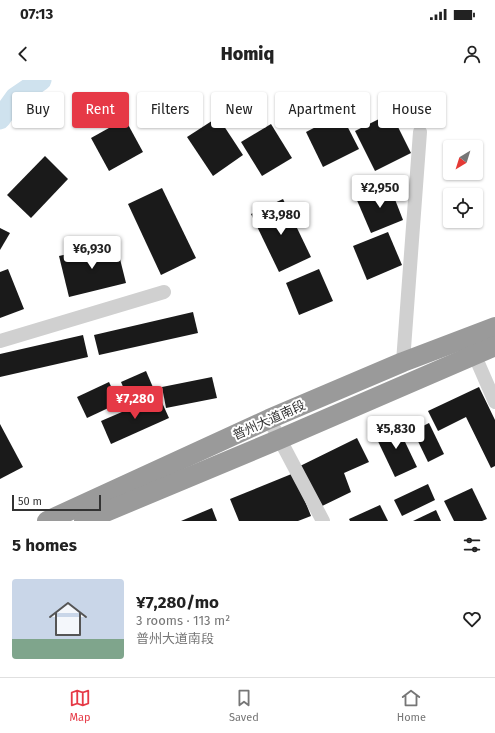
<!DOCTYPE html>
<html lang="en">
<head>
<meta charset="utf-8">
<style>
  body { margin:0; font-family:"Fira Sans","Noto Sans SC",sans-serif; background:#f2f2f2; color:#222; height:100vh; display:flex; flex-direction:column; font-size:15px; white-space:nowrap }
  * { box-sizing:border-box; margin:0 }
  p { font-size:13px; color:#767676 }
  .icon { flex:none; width:22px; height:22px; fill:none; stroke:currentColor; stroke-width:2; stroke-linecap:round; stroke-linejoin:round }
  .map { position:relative; height:441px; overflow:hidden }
  .drawer { display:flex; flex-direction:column; background:#fff; flex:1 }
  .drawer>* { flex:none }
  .banner { position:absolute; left:12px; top:12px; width:471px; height:36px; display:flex; gap:8px }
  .needle { width:26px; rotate:218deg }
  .fabs { position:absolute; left:443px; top:60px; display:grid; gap:8px }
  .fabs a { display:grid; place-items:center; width:40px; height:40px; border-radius:4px; background:#fff; box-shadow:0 1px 3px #0004; font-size:20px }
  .scale { position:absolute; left:12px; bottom:10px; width:89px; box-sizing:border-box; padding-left:4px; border:2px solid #333; border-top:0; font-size:11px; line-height:14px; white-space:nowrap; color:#333; -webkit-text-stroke:3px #fff; paint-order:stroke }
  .price { position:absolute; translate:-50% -34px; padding:0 9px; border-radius:4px; background:#fff; color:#222; font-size:13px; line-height:26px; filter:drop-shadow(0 1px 2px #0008) }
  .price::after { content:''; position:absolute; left:50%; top:24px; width:12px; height:9px; margin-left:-6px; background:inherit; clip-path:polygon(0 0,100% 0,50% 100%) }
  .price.current { background:#e63946; color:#fff }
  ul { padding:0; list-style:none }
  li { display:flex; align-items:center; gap:12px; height:100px; padding:0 12px }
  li+li { border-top:1px solid #e0e0e0 }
  li span { display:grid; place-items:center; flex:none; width:112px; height:80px; border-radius:4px; color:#555 }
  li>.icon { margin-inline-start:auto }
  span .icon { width:48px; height:48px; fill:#fffc; stroke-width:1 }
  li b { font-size:17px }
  h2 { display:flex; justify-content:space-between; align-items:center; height:48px; padding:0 12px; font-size:17px }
  .chip { padding:0 14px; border-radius:4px; background:#fff; box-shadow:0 1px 3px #0004; font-size:14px; line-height:36px }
  .chip.current { background:#e63946; color:#fff }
  .status { display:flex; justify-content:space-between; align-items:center; height:28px; padding:0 20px; background:#fff; direction:ltr }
  .status svg { height:11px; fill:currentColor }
  header { display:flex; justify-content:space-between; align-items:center; height:52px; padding:0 12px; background:#fff; font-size:18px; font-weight:800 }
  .menu { display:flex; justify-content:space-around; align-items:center; height:56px; border-top:1px solid #e0e0e0; background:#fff; font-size:11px; color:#767676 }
  .menu a { display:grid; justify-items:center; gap:2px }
  .menu .current { color:#e63946 }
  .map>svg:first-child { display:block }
</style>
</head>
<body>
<div class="status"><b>07:13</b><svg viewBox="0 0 49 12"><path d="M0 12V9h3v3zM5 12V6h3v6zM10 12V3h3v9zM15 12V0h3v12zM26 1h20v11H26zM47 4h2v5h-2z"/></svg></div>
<header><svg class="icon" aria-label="back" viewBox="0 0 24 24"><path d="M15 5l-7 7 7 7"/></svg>Homiq<svg class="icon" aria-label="person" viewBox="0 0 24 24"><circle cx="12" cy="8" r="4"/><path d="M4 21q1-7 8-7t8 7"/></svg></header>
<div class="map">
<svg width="495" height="441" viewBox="0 0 495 441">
  <rect width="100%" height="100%" fill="#fff"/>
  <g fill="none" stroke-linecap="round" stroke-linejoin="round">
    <path stroke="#cfe2ee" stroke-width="21" d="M0 39 15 18 41 0"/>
  </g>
  <g fill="#1a1a1a">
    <path d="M391 33 411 73 375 91 355 51Z"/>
    <path d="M341 34 359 69 323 87 306 52Z"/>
    <path d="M218 37 243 75 213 96 187 57Z"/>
    <path d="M125 39 143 72 109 91 91 58Z"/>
    <path d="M271 44 292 78 262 96 241 62Z"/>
    <path d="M45 76 68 99 31 138 7 115Z"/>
    <path d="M389 104 403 140 371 153 356 118Z"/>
    <path d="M162 108 196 178 161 195 128 124Z"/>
    <path d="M283 119 311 177 279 192 251 134Z"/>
    <path d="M0 148 10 153 0 170Z"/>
    <path d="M388 152 402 185 367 200 353 166Z"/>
    <path d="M116 163 126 203 69 217 59 176Z"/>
    <path d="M8 189 24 229 0 238V192Z"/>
    <path d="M319 189 333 221 299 235 286 203Z"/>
    <path d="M193 232 198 253 99 275 94 255Z"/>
    <path d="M83 255 88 277 0 297V274Z"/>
    <path d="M146 291 155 312 130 323 121 302Z"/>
    <path d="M212 297 217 318 166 328 162 307Z"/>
    <path d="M109 302 119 323 87 338 77 317Z"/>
    <path d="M479 307 495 340V386L491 388 466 337 438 351 428 331Z"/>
    <path d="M159 316 169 338 111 364 101 341Z"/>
    <path d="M396 343 417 387 395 397 374 353Z"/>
    <path d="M429 343 444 374 428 382 413 351Z"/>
    <path d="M0 344 23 387 0 399Z"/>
    <path d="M357 358 369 382 344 393 351 412 318 428 298 387Z"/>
    <path d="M294 393 311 436 298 441H239L230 419Z"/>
    <path d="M428 404 435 420 402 436 394 420Z"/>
    <path d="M472 408 487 439 482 441H454L444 421Z"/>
    <path d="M380 425 388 441H350L349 439Z"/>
    <path d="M212 428 217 441H181Z"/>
    <path d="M436 430 441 441H413Z"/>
  </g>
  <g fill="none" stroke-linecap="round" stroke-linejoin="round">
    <g stroke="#d0d0d0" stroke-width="14">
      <path d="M0 261 164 212"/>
      <path d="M471 267 495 322"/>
      <path d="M403 282 420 52"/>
      <path d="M269 339 323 441"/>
    </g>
    <g stroke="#9a9a9a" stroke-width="20">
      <path d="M47 441 269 339 403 282 495 247"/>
      <path d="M84 441 280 359 495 266"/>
    </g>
  </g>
  <g text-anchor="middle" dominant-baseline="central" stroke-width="4" stroke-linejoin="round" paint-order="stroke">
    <g font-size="13" fill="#333" stroke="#fff">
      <text transform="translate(269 340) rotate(-24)">普州大道南段</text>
    </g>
  </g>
</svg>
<div class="fabs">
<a><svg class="needle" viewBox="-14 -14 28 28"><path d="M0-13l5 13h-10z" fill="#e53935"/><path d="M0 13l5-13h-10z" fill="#767676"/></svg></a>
<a><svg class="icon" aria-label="locate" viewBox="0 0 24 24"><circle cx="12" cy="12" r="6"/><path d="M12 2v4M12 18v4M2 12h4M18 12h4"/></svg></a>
</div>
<div class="scale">50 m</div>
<b class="price" style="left:380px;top:129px">¥2,950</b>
<b class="price" style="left:281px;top:156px">¥3,980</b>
<b class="price" style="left:92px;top:190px">¥6,930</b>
<b class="price current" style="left:135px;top:340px">¥7,280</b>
<b class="price" style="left:396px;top:370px">¥5,830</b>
<div class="banner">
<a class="chip">Buy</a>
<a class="chip current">Rent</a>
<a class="chip">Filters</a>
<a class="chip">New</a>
<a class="chip">Apartment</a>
<a class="chip">House</a>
</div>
</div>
<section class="drawer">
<h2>5 homes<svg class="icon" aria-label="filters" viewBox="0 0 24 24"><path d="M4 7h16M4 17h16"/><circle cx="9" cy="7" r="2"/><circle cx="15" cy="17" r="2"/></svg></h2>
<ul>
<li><span style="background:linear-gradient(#c9d6e8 75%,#7fa58c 0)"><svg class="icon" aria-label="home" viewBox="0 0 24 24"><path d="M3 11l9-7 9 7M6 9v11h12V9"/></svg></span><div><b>¥7,280/mo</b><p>3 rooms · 113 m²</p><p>普州大道南段</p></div><svg class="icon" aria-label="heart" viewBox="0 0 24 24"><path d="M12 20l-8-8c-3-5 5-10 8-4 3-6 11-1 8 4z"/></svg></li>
</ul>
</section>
<nav class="menu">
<a class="current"><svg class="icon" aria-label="map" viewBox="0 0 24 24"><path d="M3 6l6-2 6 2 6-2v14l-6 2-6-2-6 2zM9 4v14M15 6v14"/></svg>Map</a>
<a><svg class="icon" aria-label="saved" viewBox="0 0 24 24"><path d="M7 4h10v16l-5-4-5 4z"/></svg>Saved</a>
<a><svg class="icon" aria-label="home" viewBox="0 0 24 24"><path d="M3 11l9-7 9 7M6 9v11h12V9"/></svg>Home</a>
</nav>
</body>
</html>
